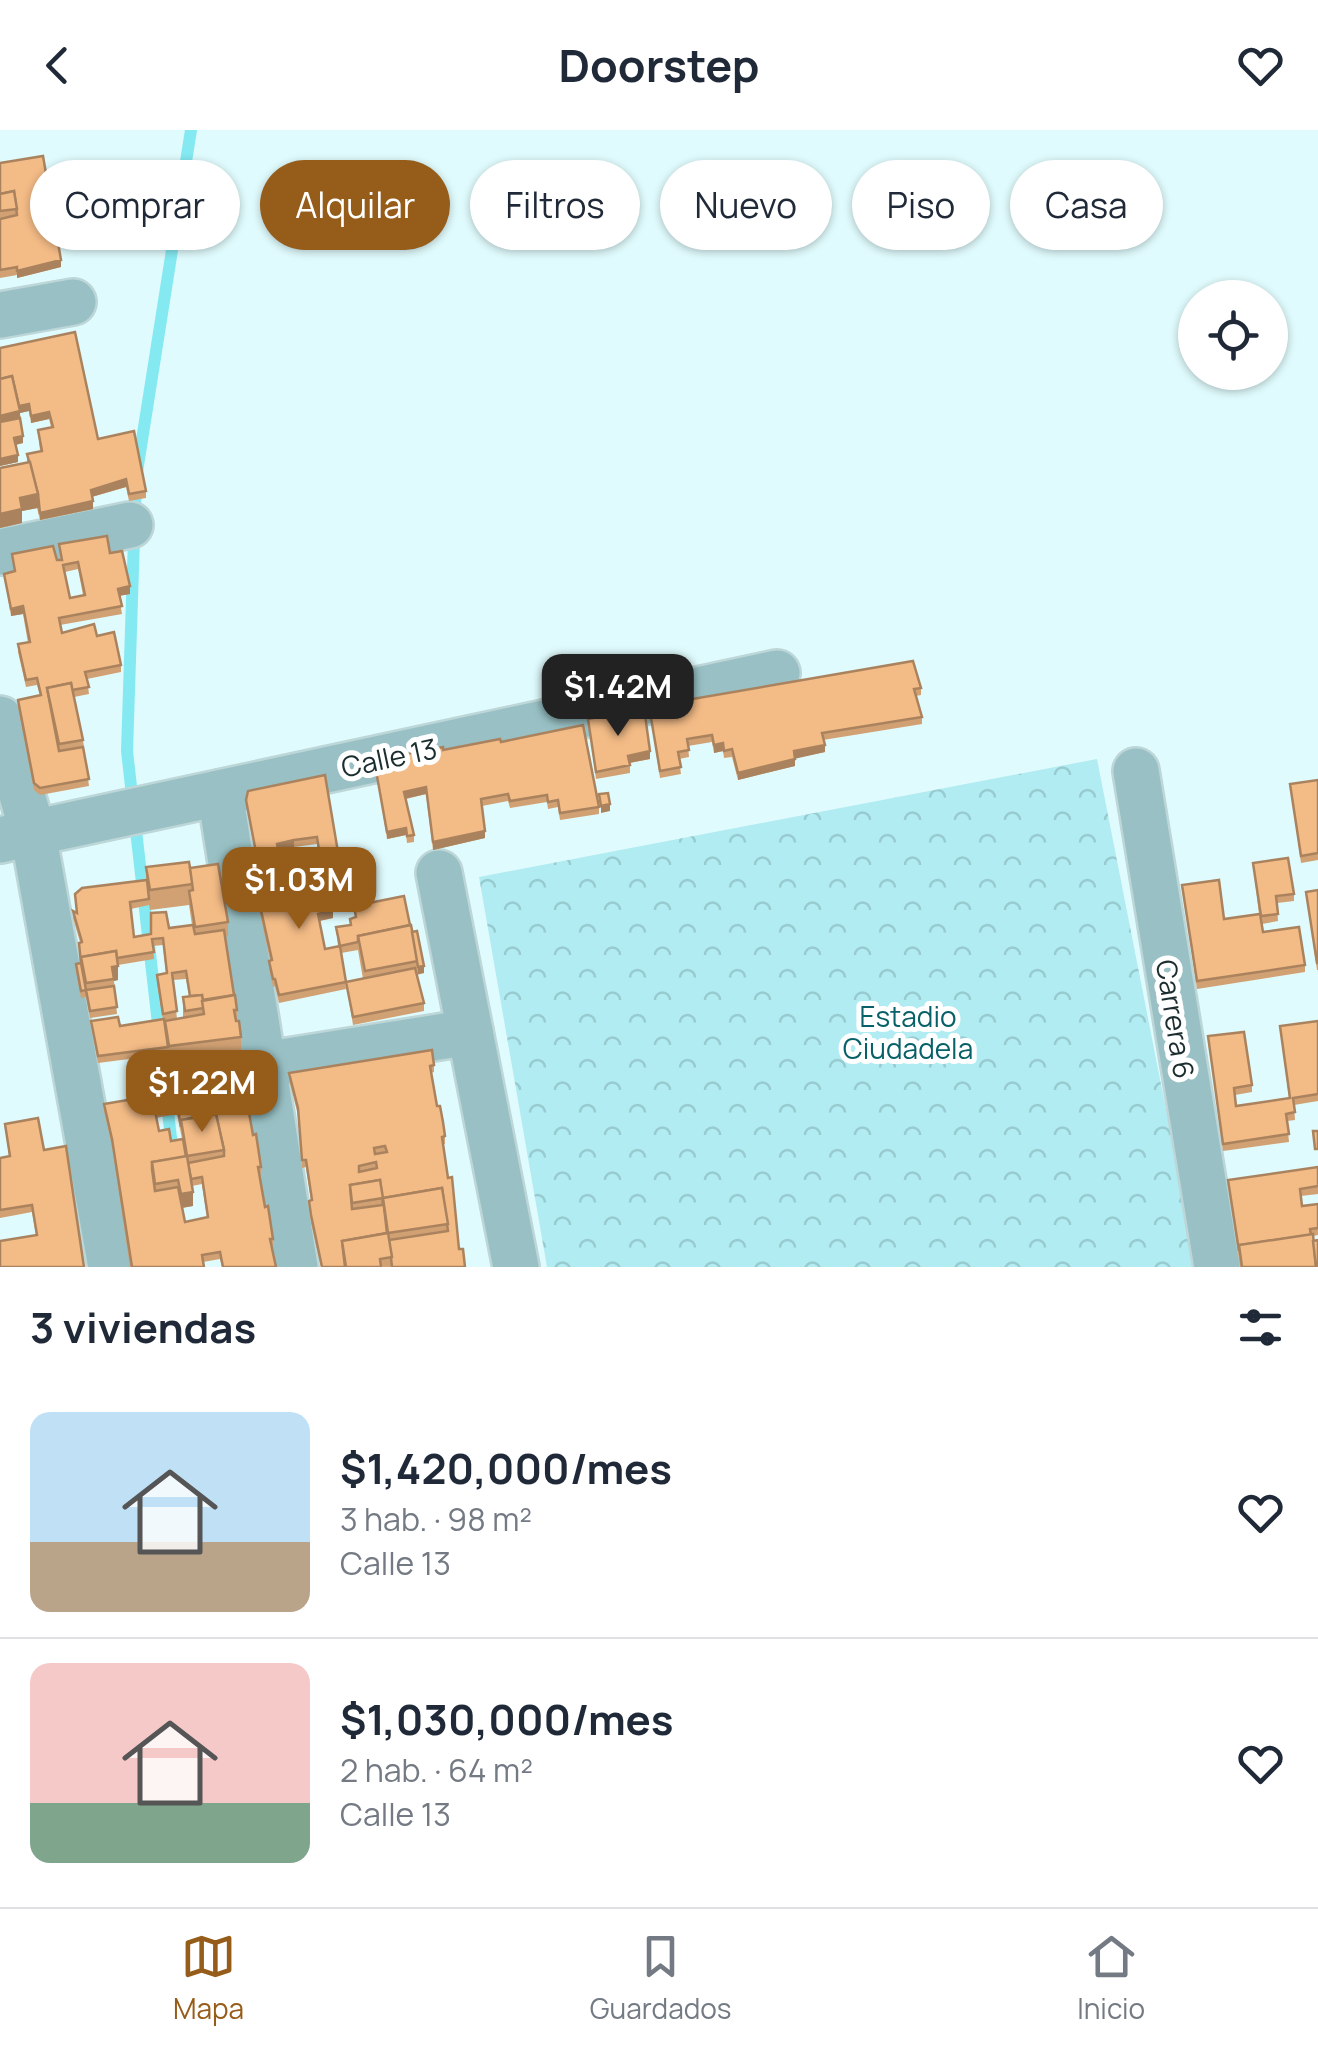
<!DOCTYPE html>
<html lang="es">
<head>
<meta charset="utf-8">
<style>
  body { margin:0; font-family:Manrope,sans-serif; background:#f2f2f3; color:#1f2937; height:100vh; display:flex; flex-direction:column; font-size:38px; white-space:nowrap }
  * { box-sizing:border-box; margin:0 }
  p { font-size:32px; color:#747a83 }
  .icon { flex:none; width:55px; height:55px; fill:none; stroke:currentColor; stroke-width:2; stroke-linecap:round; stroke-linejoin:round }
  .map { position:relative; height:1137px; overflow:hidden }
  .side { display:flex; flex-direction:column; background:#fff; flex:1 }
  .side>* { flex:none }
  .banner { position:absolute; left:30px; top:30px; width:1260px; height:90px; display:flex; gap:20px }
  .fabs { position:absolute; left:1178px; top:150px; display:grid; gap:20px }
  .fabs a { display:grid; place-items:center; width:110px; height:110px; border-radius:50%; background:#fff; box-shadow:0 2px 8px #0004; font-size:50px }
  .price { position:absolute; translate:-50% -85px; padding:0 22px; border-radius:20px; background:#965c19; color:#fff; font-size:32px; line-height:65px; filter:drop-shadow(0 2px 5px #0008) }
  .price::after { content:''; position:absolute; left:50%; top:60px; width:30px; height:22px; margin-left:-15px; background:inherit; clip-path:polygon(0 0,100% 0,50% 100%) }
  .price.selected { background:#222; color:#fff }
  ul { padding:0; list-style:none }
  li { display:flex; align-items:center; gap:30px; height:250px; padding:0 30px }
  li+li { border-top:2px solid #e0e1e3 }
  li span { display:grid; place-items:center; flex:none; width:280px; height:200px; border-radius:20px; color:#555 }
  li>.icon { margin-inline-start:auto }
  span .icon { width:120px; height:120px; fill:#fffc; stroke-width:1 }
  li b { font-size:42px }
  h2 { display:flex; justify-content:space-between; align-items:center; height:120px; padding:0 30px; font-size:42px }
  .pill { padding:0 35px; border-radius:45px; background:#fff; box-shadow:0 2px 8px #0004; font-size:35px; line-height:90px }
  .pill.selected { background:#965c19; color:#fff }
  header { display:flex; justify-content:space-between; align-items:center; height:130px; padding:0 30px; background:#fff; font-size:45px; font-weight:700 }
  .dock { display:flex; justify-content:space-around; align-items:center; height:140px; border-top:2px solid #e0e1e3; background:#fff; font-size:28px; color:#747a83 }
  .dock a { display:grid; justify-items:center; gap:5px }
  .dock .selected { color:#965c19 }
  .map>svg:first-child { display:block }
</style>
</head>
<body>
<header><svg class="icon" aria-label="back" viewBox="0 0 24 24"><path d="M15 5l-7 7 7 7"/></svg>Doorstep<svg class="icon" aria-label="heart" viewBox="0 0 24 24"><path d="M12 20l-8-8c-3-5 5-10 8-4 3-6 11-1 8 4z"/></svg></header>
<div class="map">
<svg width="1318" height="1137" viewBox="0 0 1318 1137">
  <defs>
    <pattern id="park-crowns" width="20" height="18" patternUnits="userSpaceOnUse" patternTransform="scale(2.5)"><rect width="20" height="18" fill="#b1ecf2"/><path d="M2 6a3 3 0 1 1 6 0M12 15a3 3 0 1 1 6 0" fill="none" stroke="#98cbd0"/></pattern>
  </defs>
  <rect width="100%" height="100%" fill="#e0fbfd"/>
  <path fill="url(#park-crowns)" d="M1097 629 1197 1137H547L479 747Z"/>
  <g fill="none" stroke-linecap="round" stroke-linejoin="round">
    <path stroke="#85e9f2" stroke-width="12" d="M172 1017 127 621 136 348 191 0"/>
    <g stroke="#bdd6d8" stroke-width="50">
      <g id="minor">
        <path d="M0 185 73 172"/>
        <path d="M0 422 130 395"/>
        <path d="M0 589 33 703 111 1137"/>
        <path d="M1136 641 1217 1137"/>
        <path d="M220 663 295 1137"/>
        <path d="M0 710 777 543"/>
        <path d="M439 743 516 1137"/>
        <path d="M263 935 470 902"/>
      </g>
    </g>
    <use href="#minor" stroke="#99c1c5" stroke-width="45"/>
  </g>
  <g fill="#d1a173" fill-rule="evenodd">
    <path d="M0 33 61 137 17 148V145L0 148Z"/>
    <path d="M0 218 98 309 146 361V368L129 371 126 357 92 367 93 379 40 390 37 378 22 381V393L0 398V338L27 333V324L40 321 38 300 51 297 49 289 31 293 29 281 20 283 23 313 16 315 18 332 0 336Z"/>
    <path d="M59 414 110 423 130 464 119 466 122 484 60 495 62 503 97 506 121 535V542L87 549 89 564 74 567 83 610 89 656 40 665 34 660 18 577V570L40 566 37 555 26 557 18 522V514L28 513 23 484 11 486 4 444 14 441 12 424 61 430ZM78 439 83 465 70 468 65 442Z"/>
    <path d="M921 558V565L916 566 922 587V594L823 610 825 622 795 628V636L738 650 732 627 724 628 723 621 714 623 712 612 688 616 689 627 679 629 681 644 660 648 650 582Z"/>
    <path d="M588 589 650 629 630 633V643L596 649Z"/>
    <path d="M501 612 599 677V684L560 690 558 677 548 679 547 672 510 678 508 671 482 676 485 708 433 720 426 664 406 669 414 705V712L407 713 406 705 387 709 375 635 443 620Z"/>
    <path d="M325 645 338 729 320 733 317 714 294 717 278 721 281 741 259 746 246 670Z"/>
    <path d="M1318 650V730L1301 733 1290 654Z"/>
    <path d="M1253 733 1294 764V771L1277 773 1278 791 1262 794 1263 802 1305 835V842L1197 859 1182 755 1224 789 1259 784Z"/>
    <path d="M146 737 190 738 228 792V806L225 807 237 880V891L241 907V921L169 930 168 924 98 933 91 891 120 896 163 890 157 852V845L166 843 163 815 153 816 154 829 118 835V850L114 851 117 884 90 888 86 867 81 868 76 841V834L80 833 79 820V813L80 812 73 788V781L76 782 146 750ZM149 775 150 780 189 775 192 795 169 798 151 804 134 807 131 779ZM186 849 189 866 183 867V888L177 889 173 850Z"/>
    <path d="M255 753 333 788 320 791 325 819 338 816 336 797 350 795V789L355 788 354 776 410 795 424 843 417 845 424 873V881L353 895 346 852 363 849 358 820 341 823 346 859 279 873 275 856 273 857 269 838V831L270 830 255 760Z"/>
    <path d="M1318 760V840H1317L1306 762Z"/>
    <path d="M1318 891V971L1294 975 1295 990 1287 991 1289 1012 1223 1021 1208 906 1252 955V962L1235 965 1236 976 1289 968 1280 896Z"/>
    <path d="M434 935V942L431 943 437 976 445 1006V1014H443L459 1119 465 1137H321L311 1093 309 1071 311 1070 306 1037 302 1038 298 985 289 950V943Z"/>
    <path d="M187 960 249 966V973H247L253 1005 261 1037V1044H259L265 1077 273 1109V1116H272L276 1137H222L220 1129 203 1132 204 1137H130L112 1016 104 981V974H177L188 972ZM177 984 182 1009 171 1011 159 1001 156 988ZM202 1054 207 1088 185 1092 182 1078 193 1076 192 1056Z"/>
    <path d="M5 994 44 1020 66 1016 36 1105 32 1082 0 1088V1028L9 1027Z"/>
    <path d="M1318 1037V1064L1301 1066 1302 1076 1318 1074V1105L1313 1106 1318 1137H1240L1228 1050Z"/>
  </g>
  <g fill="#aa835e">
    <path d="M61 130V137L17 148V141Z"/>
    <path d="M29 274V281L20 283V295L0 300V286L17 277Z"/>
    <path d="M49 282V289L31 293V286Z"/>
    <path d="M23 306V313L14 315V308Z"/>
    <path d="M18 325V332L0 336V329Z"/>
    <path d="M126 349V357L91 367V360Z"/>
    <path d="M38 364V378L22 381V393L0 398V384L20 368Z"/>
    <path d="M93 371V379L40 390V383Z"/>
    <path d="M130 456V464L118 466V459Z"/>
    <path d="M23 476V484L11 486V479Z"/>
    <path d="M723 613V621L714 623V615Z"/>
    <path d="M825 615V622L794 629V621Z"/>
    <path d="M650 621V629L628 633V626Z"/>
    <path d="M795 629V636L738 650V643Z"/>
    <path d="M426 657V664L404 669V662Z"/>
    <path d="M610 674V681L601 683V676Z"/>
    <path d="M406 698V705L387 709V702Z"/>
    <path d="M485 701V708L433 720V712Z"/>
    <path d="M294 710V717L277 721V714Z"/>
    <path d="M338 722V729L320 733V726Z"/>
    <path d="M281 734V741L259 746V738Z"/>
    <path d="M333 780V788L318 791V784Z"/>
    <path d="M118 836V850L114 851 112 837Z"/>
    <path d="M424 836V843L418 844V837Z"/>
    <path d="M193 1062V1076L181 1078V1064Z"/>
  </g>
  <g fill="#f3bb86" stroke="#aa835e" stroke-width="2.5" fill-rule="evenodd">
    <path d="M43 26 61 130 17 141V137L0 140V89L17 85 14 61 0 64V33Z"/>
    <path d="M14 61 17 79 0 81V64Z"/>
    <path d="M75 202 98 309 134 301 146 361 129 364 126 349 91 360 93 371 40 383 38 364 27 324 42 321 38 300 53 297 49 282 31 286 29 274 19 276 12 246 0 249V218Z"/>
    <path d="M12 246 20 281 0 286V249Z"/>
    <path d="M20 288 23 306 14 308 18 325 0 329V292Z"/>
    <path d="M30 332 38 364 20 368 22 379 0 384V338Z"/>
    <path d="M107 406 110 423 122 421 130 456 118 459 122 476 59 488 62 503 94 494 97 506 114 502 121 535 85 542 89 557 72 560 71 553 47 558 59 621 83 617 89 649 40 658 34 653 18 570 41 565 37 548 26 550 18 514 30 512 23 476 11 479 4 444 15 441 12 424 53 416 57 430H62L59 414ZM78 432 85 465 70 468 63 435Z"/>
    <path d="M913 531 921 558 914 559 922 587 822 603 825 615 794 621 795 629 738 643 732 619 724 621 723 613 714 615 712 605 687 609 689 620 678 622 681 637 660 641 650 582 670 578 669 573Z"/>
    <path d="M71 553 83 610 59 614 47 558Z"/>
    <path d="M644 578 650 621 628 626 630 635 596 642 588 589Z"/>
    <path d="M583 595 599 677 560 683 558 670 548 672 547 665 510 671 508 664 481 669 485 701 433 712 426 657 404 662 414 705 407 706 406 698 387 702 375 635 397 631 396 626 443 617V620L500 609 501 612Z"/>
    <path d="M325 645 338 722 320 726 317 707 294 710 277 714 281 734 259 738 246 670 248 661Z"/>
    <path d="M1318 650V723L1301 726 1290 654Z"/>
    <path d="M608 663 610 674 601 676 599 664Z"/>
    <path d="M1288 728 1294 764 1276 766 1278 784 1261 786 1253 733Z"/>
    <path d="M189 732 193 754 150 760 146 737Z"/>
    <path d="M218 734 228 792 195 797 189 761 193 760 190 738Z"/>
    <path d="M326 739 333 780 318 784 325 819 340 816 346 852 279 865 275 849H273L269 831 272 830 255 753Z"/>
    <path d="M147 750 149 769 130 772 134 807 151 804V783L166 782 169 798 193 795 195 804 224 800 234 865 202 870V865L190 866 186 841 172 843 177 881 163 884 157 845 167 843 163 808 152 809 154 822 117 828 116 821 81 827V833L79 813 82 812 73 781 77 783 75 764 82 758Z"/>
    <path d="M1219 750 1224 789 1260 784 1263 802 1299 797 1305 835 1197 851 1182 755Z"/>
    <path d="M1318 760V833H1317L1306 762Z"/>
    <path d="M404 766 410 795 358 806V812L340 816 336 797 351 795 350 789 356 787 354 776Z"/>
    <path d="M411 795 418 831 365 841 358 806Z"/>
    <path d="M417 801 424 836 418 837 412 802Z"/>
    <path d="M116 821 118 836 112 837 114 849 86 853 81 827Z"/>
    <path d="M81 833 86 860 81 861 76 834Z"/>
    <path d="M415 838 424 873 353 887 346 852Z"/>
    <path d="M114 856 117 877 90 881 86 860Z"/>
    <path d="M202 865 204 878 185 881 183 867Z"/>
    <path d="M235 865 237 880H234L236 891H239L241 907 169 916 165 891 204 884 202 871Z"/>
    <path d="M118 887 120 896 164 889 168 917 98 926 91 891Z"/>
    <path d="M1318 891V964L1293 968 1295 982 1286 984 1289 1004 1223 1014 1208 906 1244 902 1252 955 1234 958 1236 976 1290 968 1280 896Z"/>
    <path d="M432 920 434 935 430 936 437 976H440L443 992 445 1006 442 1007 448 1048 452 1047 459 1119H463L465 1137H392L389 1110 448 1101 442 1058 383 1068 387 1103 342 1111 345 1137H322L311 1085 309 1071 312 1070 306 1030H302L298 978 289 943ZM385 1016 387 1022 375 1024 374 1018ZM376 1032 377 1038 359 1042V1036ZM380 1050 383 1075 352 1079 350 1055Z"/>
    <path d="M246 949 249 966H246L253 1005 256 1004 261 1037H258L265 1077 268 1076 273 1109H270L276 1137H223L220 1122 202 1125 204 1137H132L112 1009 104 974 175 962 177 977 155 981 159 1001 169 999 171 1011 183 1009 186 1027 152 1032V1039L155 1061 178 1057 185 1092 208 1087 202 1047 191 1049 188 1033 224 1026V1020L216 984 181 990V997L177 974 189 972 187 960Z"/>
    <path d="M216 984 224 1020 187 1026 181 990Z"/>
    <path d="M38 988 44 1020 66 1016 84 1137H0V1111L37 1105 32 1075 0 1080V1028L10 1026 5 994Z"/>
    <path d="M1313 1001H1318V1019H1315Z"/>
    <path d="M187 1026 193 1062 181 1064 178 1050 155 1054 152 1032Z"/>
    <path d="M1318 1037V1056L1300 1059 1302 1076 1318 1074V1098L1310 1099 1311 1105 1239 1115V1121L1228 1050Z"/>
    <path d="M380 1050 383 1068 352 1073 350 1055Z"/>
    <path d="M442 1058 448 1094 388 1103 383 1068Z"/>
    <path d="M388 1103 392 1127 380 1129 381 1137H346L342 1111Z"/>
    <path d="M1313 1104 1316 1137H1242L1239 1115Z"/>
    <path d="M1318 1110V1137H1316L1313 1111Z"/>
  </g>
  <g text-anchor="middle" dominant-baseline="central" stroke-width="10" stroke-linejoin="round" paint-order="stroke">
    <g font-size="28" fill="#1b2d2e" stroke="#fff">
      <text transform="translate(389 627) rotate(-12)">Calle 13</text>
      <text transform="translate(1176 889) rotate(81)">Carrera 6</text>
    </g>
    <g font-size="28" fill="#086168" stroke="#fff">
      <text x="908" y="886">Estadio<tspan x="908" dy="32">Ciudadela</tspan></text>
    </g>
  </g>
</svg>
<div class="fabs">
<a><svg class="icon" aria-label="locate" viewBox="0 0 24 24"><circle cx="12" cy="12" r="6"/><path d="M12 2v4M12 18v4M2 12h4M18 12h4"/></svg></a>
</div>
<b class="price selected" style="left:618px;top:609px">$1.42M</b>
<b class="price" style="left:299px;top:802px">$1.03M</b>
<b class="price" style="left:202px;top:1005px">$1.22M</b>
<div class="banner">
<a class="pill">Comprar</a>
<a class="pill selected">Alquilar</a>
<a class="pill">Filtros</a>
<a class="pill">Nuevo</a>
<a class="pill">Piso</a>
<a class="pill">Casa</a>
</div>
</div>
<section class="side">
<h2>3 viviendas<svg class="icon" aria-label="filters" viewBox="0 0 24 24"><path d="M4 7h16M4 17h16"/><circle cx="9" cy="7" r="2"/><circle cx="15" cy="17" r="2"/></svg></h2>
<ul>
<li><span style="background:linear-gradient(#bfe0f5 65%,#b9a48a 0)"><svg class="icon" aria-label="home" viewBox="0 0 24 24"><path d="M3 11l9-7 9 7M6 9v11h12V9"/></svg></span><div><b>$1,420,000/mes</b><p>3 hab. · 98 m²</p><p>Calle 13</p></div><svg class="icon" aria-label="heart" viewBox="0 0 24 24"><path d="M12 20l-8-8c-3-5 5-10 8-4 3-6 11-1 8 4z"/></svg></li>
<li><span style="background:linear-gradient(#f6c9c9 70%,#7fa58c 0)"><svg class="icon" aria-label="home" viewBox="0 0 24 24"><path d="M3 11l9-7 9 7M6 9v11h12V9"/></svg></span><div><b>$1,030,000/mes</b><p>2 hab. · 64 m²</p><p>Calle 13</p></div><svg class="icon" aria-label="heart" viewBox="0 0 24 24"><path d="M12 20l-8-8c-3-5 5-10 8-4 3-6 11-1 8 4z"/></svg></li>
</ul>
</section>
<nav class="dock">
<a class="selected"><svg class="icon" aria-label="map" viewBox="0 0 24 24"><path d="M3 6l6-2 6 2 6-2v14l-6 2-6-2-6 2zM9 4v14M15 6v14"/></svg>Mapa</a>
<a><svg class="icon" aria-label="saved" viewBox="0 0 24 24"><path d="M7 4h10v16l-5-4-5 4z"/></svg>Guardados</a>
<a><svg class="icon" aria-label="home" viewBox="0 0 24 24"><path d="M3 11l9-7 9 7M6 9v11h12V9"/></svg>Inicio</a>
</nav>
</body>
</html>
